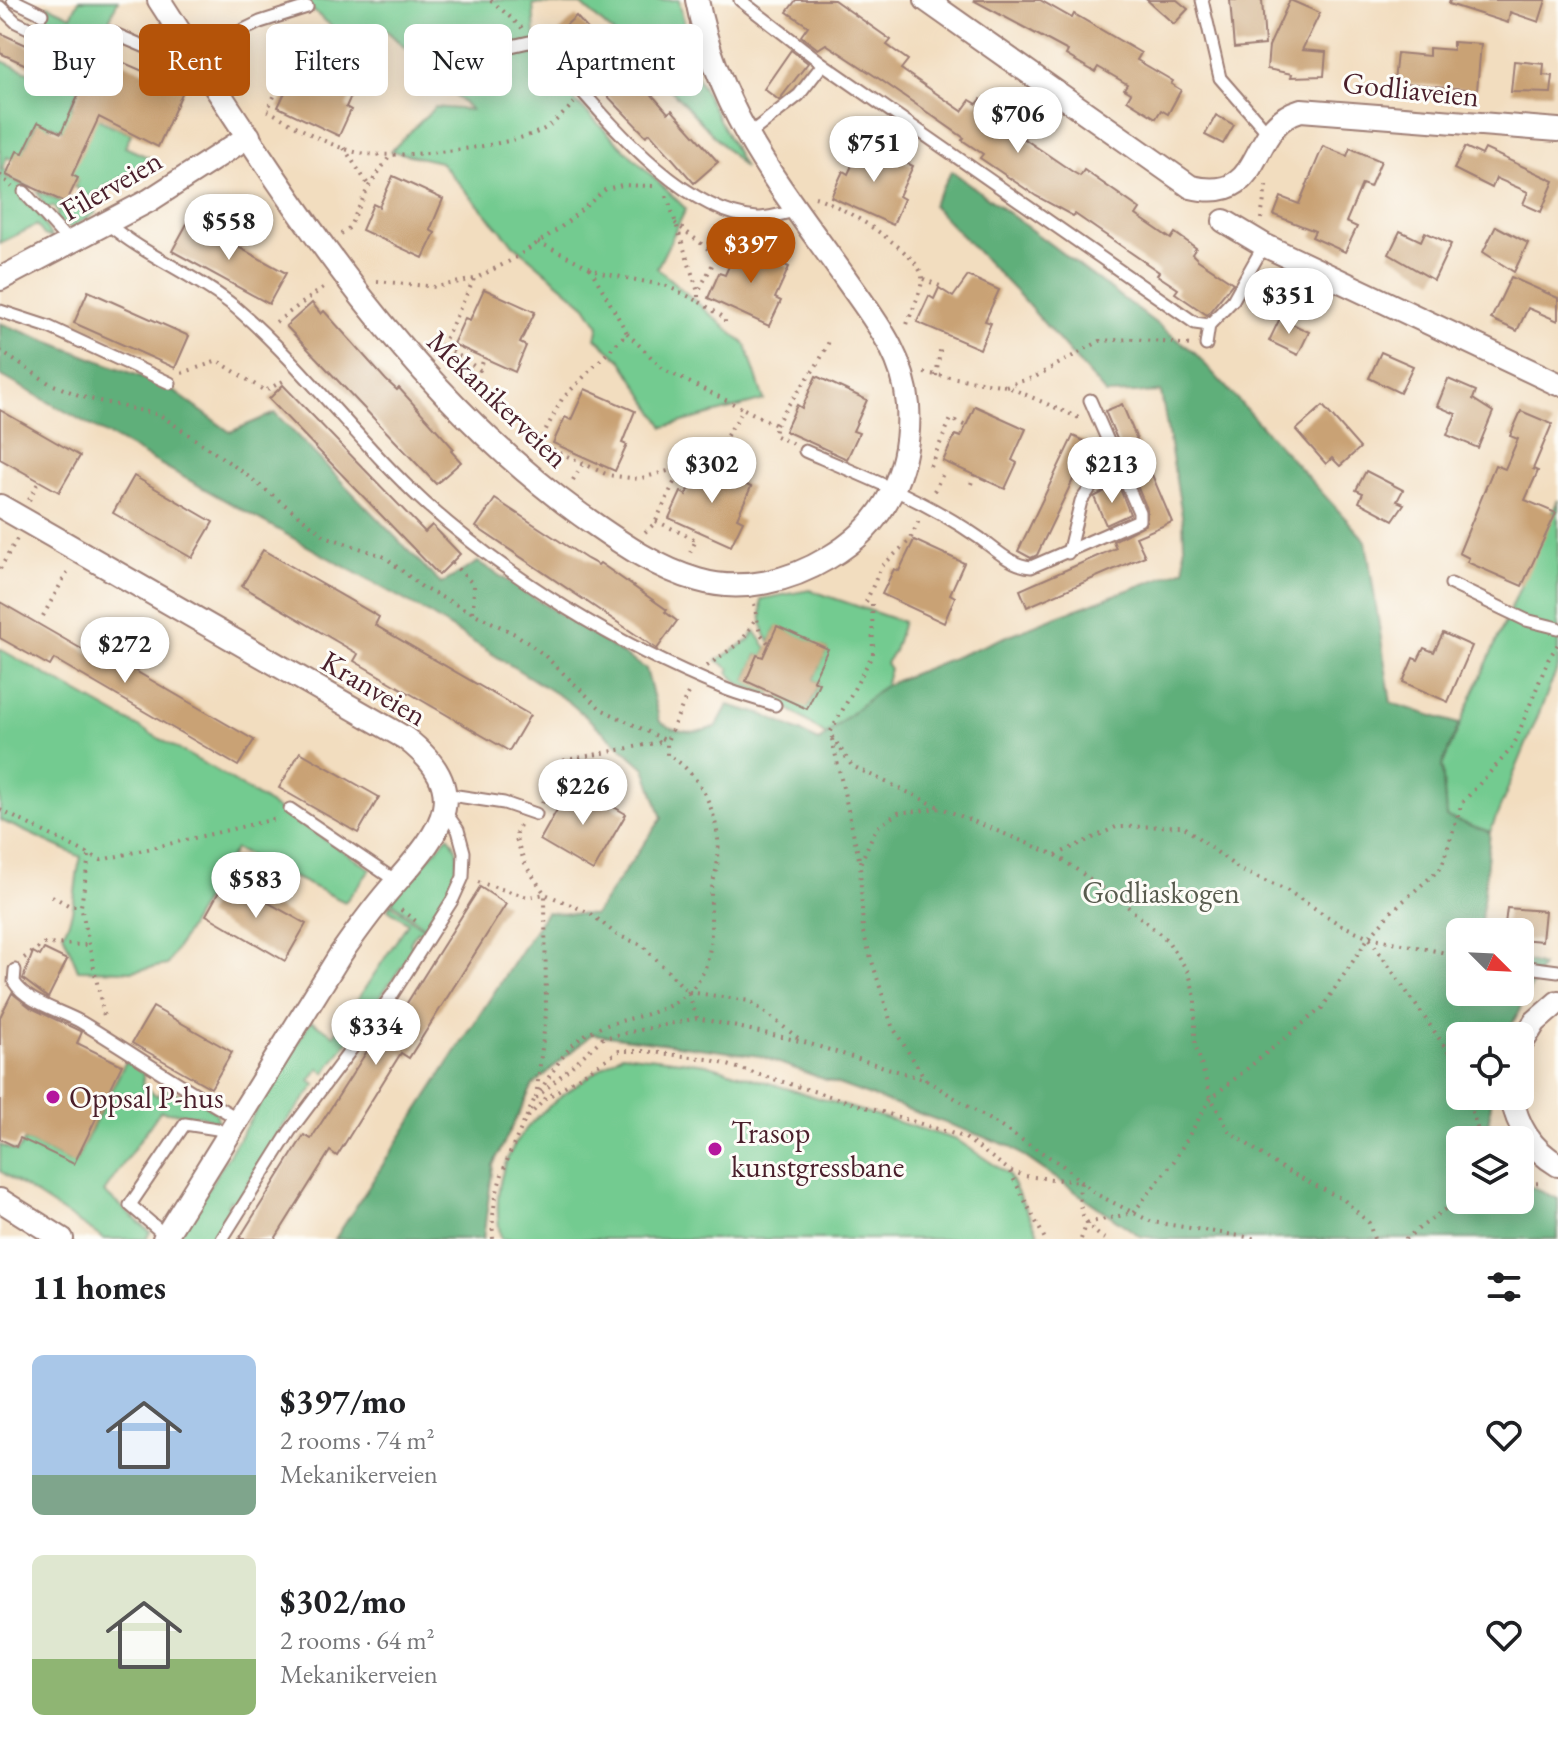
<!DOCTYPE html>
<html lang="en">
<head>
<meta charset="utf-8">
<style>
  body { margin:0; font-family:"EB Garamond",serif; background:#f6f6f6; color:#202124; height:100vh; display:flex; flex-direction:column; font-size:30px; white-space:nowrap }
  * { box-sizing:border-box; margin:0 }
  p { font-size:26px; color:#757577 }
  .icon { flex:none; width:44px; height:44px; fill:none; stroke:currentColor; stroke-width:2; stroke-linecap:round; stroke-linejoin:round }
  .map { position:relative; height:1239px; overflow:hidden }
  .sheet { display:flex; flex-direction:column; background:#fff; flex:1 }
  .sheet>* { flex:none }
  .guide { position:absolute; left:24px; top:24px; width:800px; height:72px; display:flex; gap:16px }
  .needle { width:52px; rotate:114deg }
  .buttons { position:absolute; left:1446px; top:918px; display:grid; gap:16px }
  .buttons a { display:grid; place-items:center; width:88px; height:88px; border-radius:12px; background:#fff; box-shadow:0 4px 20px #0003; font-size:40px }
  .price { position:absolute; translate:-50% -68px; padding:0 18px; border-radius:28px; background:#fff; color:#222; font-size:26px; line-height:52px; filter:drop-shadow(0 2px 4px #0008) }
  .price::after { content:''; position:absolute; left:50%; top:48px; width:24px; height:18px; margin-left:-12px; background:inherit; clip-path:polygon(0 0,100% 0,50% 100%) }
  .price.on { background:#b45309; color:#fff }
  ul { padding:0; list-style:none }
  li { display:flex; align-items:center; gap:24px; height:200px; padding:0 32px }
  li span { display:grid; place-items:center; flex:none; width:224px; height:160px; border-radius:12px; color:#555 }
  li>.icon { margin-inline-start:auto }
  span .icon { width:96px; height:96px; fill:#fffc; stroke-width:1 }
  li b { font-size:34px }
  h2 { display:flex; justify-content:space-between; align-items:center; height:96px; padding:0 32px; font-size:34px }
  .chip { padding:0 28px; border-radius:12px; background:#fff; box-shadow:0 4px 20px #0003; font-size:28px; line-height:72px }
  .chip.on { background:#b45309; color:#fff }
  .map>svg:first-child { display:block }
</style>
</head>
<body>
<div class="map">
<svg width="1558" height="1239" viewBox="0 0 1558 1239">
  <rect width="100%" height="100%" fill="#fdfcf7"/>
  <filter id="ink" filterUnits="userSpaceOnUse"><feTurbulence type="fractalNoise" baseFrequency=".0125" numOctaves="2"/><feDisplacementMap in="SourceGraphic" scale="16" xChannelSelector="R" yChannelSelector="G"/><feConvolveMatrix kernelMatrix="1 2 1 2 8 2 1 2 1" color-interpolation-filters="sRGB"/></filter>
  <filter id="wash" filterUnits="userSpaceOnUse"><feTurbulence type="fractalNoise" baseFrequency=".006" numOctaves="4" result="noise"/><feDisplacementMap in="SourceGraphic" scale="32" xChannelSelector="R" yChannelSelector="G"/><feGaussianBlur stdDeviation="1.8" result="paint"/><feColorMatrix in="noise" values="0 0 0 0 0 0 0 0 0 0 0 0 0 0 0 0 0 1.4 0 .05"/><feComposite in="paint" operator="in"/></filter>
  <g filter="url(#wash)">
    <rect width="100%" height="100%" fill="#f2ddbf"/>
    <g fill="#73cb90" stroke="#5e755e" stroke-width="2">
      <path d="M79 0H118L71 107 131 134 125 147 152 159 90 196 96 213 70 228 54 218 58 213 53 206 46 209 37 191 66 204 69 199 75 201 80 190 74 187 77 180 71 176 74 136 51 125 48 129 36 124 23 154 14 160 7 157 2 169 7 172 6 177 30 188 21 199 39 214 52 238 44 235 37 225 0 243V60L60 86 79 43 39 24 48 5 71 16Z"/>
      <path d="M300 0H679L695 73 744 168 643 60 582 5 533 4 537 64 686 209 657 268 746 345 764 400 664 427 622 361 596 338 599 326 586 306 513 244 440 162 391 151 435 107 471 110 384 28 352 43Z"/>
      <path d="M1558 500V667L1490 832 1446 817 1442 766Z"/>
      <path d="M810 590 903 622 894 651 886 663 890 669 885 685 826 735 778 701 781 696 808 708 819 683 813 680 827 649 777 627 770 642C760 631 762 613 761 599Z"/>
      <path d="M755 631 767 648 763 657 757 655 746 680 772 692 770 696 740 684 728 672 730 669 717 660 748 641Z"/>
      <path d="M0 649 219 772 371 869 345 902 235 849 167 965 132 971 78 970 63 933C78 910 73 883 81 857L0 820Z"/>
      <path d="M448 836C474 861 440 903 427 928L391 901Z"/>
      <path d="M390 904 426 930 424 935 417 931 410 943 415 948 325 1073 319 1068 310 1081 316 1085 284 1125 236 1203 230 1200 227 1205 231 1209 213 1239H177L311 1021 334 1035 408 923 388 909Z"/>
      <path d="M622 1054 706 1064 957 1140 1008 1174 1041 1239H501C481 1138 553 1102 622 1054Z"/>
      <path d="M126 1061 144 1070 142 1086 158 1096 163 1088 197 1100 216 1112 218 1122 202 1116 160 1111 104 1192 150 1232 146 1239H104L0 1171V1145L17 1152 25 1140 74 1164Z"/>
    </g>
    <path fill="#5eaf7a" stroke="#546752" stroke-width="2" d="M952 171 1193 351 1366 541 1391 703 1459 724 1442 766 1446 817 1490 832 1480 932H1460V992H1520V959L1542 966 1506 1036H1460V1096H1492L1488 1126 1498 1140H1460V1200H1520V1172L1529 1186 1558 1199V1239H1162L1140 1236 1009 1146 760 1056 592 1034 533 1085 493 1165 483 1239H335L546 912 594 915 662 818 645 768 569 702 424 611 0 375V323L168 387 230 432 275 413 441 584 478 562 646 669 660 722C681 734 694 734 716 727L728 705 764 715 819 741 885 685 1052 618 1185 569 1183 521 1161 392 1106 394 1021 297 932 205Z"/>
    <g id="blocks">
      <g fill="#c9a274">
        <path d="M796 0H834L891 40 887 45 908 60 901 69 962 111 970 100 977 104 981 99 1002 114 998 119 1004 125 1073 172 1080 176 1084 170 1140 209 1136 215 1171 239 1175 233 1196 248 1192 254 1198 260 1233 283 1207 315 1175 293 1178 289 1157 275 1159 272 1075 214 1073 216 1036 196 980 158 983 154 962 140 964 138 881 80 826 44 818 49 801 36 808 26 787 12Z"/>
        <path d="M973 0H1040L1072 18 1074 14 1141 53 1137 60 1173 81 1171 84 1181 90 1168 114 1161 110 1156 118 1127 100 1131 93 1124 89 1127 84 1098 67 1095 72 1066 55 1068 51Z"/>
        <path d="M1147 0H1177L1188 9 1174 24Z"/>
        <path d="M1230 0H1262L1265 45 1234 48Z"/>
        <path d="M1290 0 1320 13 1302 50 1326 52 1324 76 1291 77 1292 74 1267 69 1269 46Z"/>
        <path d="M1450 0H1546L1539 22 1510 12 1508 23 1449 4Z"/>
        <path d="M576 16 620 65 623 62 668 113 672 110 718 162 694 183 650 133 646 136 552 38Z"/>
        <path d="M0 33 87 73 97 51 184 89 158 147 99 117 72 175 78 178 66 203 6 175 17 151 23 153 38 122 61 133 81 90 0 53Z"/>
        <path d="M1453 42 1481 44 1477 90 1394 82 1397 53 1429 56V48L1453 50Z"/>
        <path d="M791 50 808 63 779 100 764 89Z"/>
        <path d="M309 53 360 76 346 107 351 110 339 136 278 107 290 82 295 84Z"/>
        <path d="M1514 61 1544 64 1543 75 1553 76 1551 93 1511 92Z"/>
        <path d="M1216 115 1234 125 1223 144 1205 135Z"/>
        <path d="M863 142 913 166 899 196 904 199 893 225 831 197 843 171 848 174Z"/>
        <path d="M1323 146 1347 156 1350 148 1381 161 1370 187 1362 184 1346 222 1357 227 1345 252 1312 237 1315 231 1274 215 1281 197 1299 204Z"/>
        <path d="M1465 147 1482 155 1485 149 1554 181 1541 212 1523 204 1528 192 1496 178 1492 188 1454 169Z"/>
        <path d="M393 176 443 199 430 230 435 233 423 258 362 230 373 204 379 207Z"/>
        <path d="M189 220 286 273 269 304 172 251Z"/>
        <path d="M1496 226 1528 243 1514 272 1483 252Z"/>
        <path d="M1400 231 1421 241 1425 232 1451 244 1434 280 1389 254Z"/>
        <path d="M739 244 789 267 775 298 781 301 769 326 708 298 719 273 725 275Z"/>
        <path d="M968 276 999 290 985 321 991 323 980 349 917 322 929 296 934 299 939 288 953 297Z"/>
        <path d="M1511 277 1558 298V321L1528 308 1517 331 1491 319Z"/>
        <path d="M484 289 535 312 520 343 526 346 515 372 453 344 465 318 470 320Z"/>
        <path d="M88 291 189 336 175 368 74 323Z"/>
        <path d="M312 303 321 314 324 311 386 380 397 390 399 388 454 449 451 451 461 462 436 484 286 326Z"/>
        <path d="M1280 318 1309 332 1298 355 1269 341Z"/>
        <path d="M1381 352 1413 366 1400 393 1369 378Z"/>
        <path d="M816 376 867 400 853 431 859 433 847 459 785 431 797 405 802 408Z"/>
        <path d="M1448 379 1476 391 1473 399 1493 412 1478 448 1447 435 1456 414 1437 406Z"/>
        <path d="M283 385 425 532 432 525 460 554 439 575 269 399Z"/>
        <path d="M585 389 635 411 622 443 627 445 615 471 553 443 565 417 571 420Z"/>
        <path d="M1122 404 1172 522 1136 537 1145 556 1027 607 1020 590 1116 548 1113 541 1146 524 1147 509 1105 411Z"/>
        <path d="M975 406 1026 429 1012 460 1017 463 1005 489 943 461 955 435 961 437Z"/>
        <path d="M1323 406 1360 448 1340 466 1332 458 1326 464 1296 430Z"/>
        <path d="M0 410 80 456 59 492 0 459Z"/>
        <path d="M1521 411 1552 424 1533 469 1538 471 1525 500 1556 513 1522 586 1467 562 1469 558 1459 553 1495 465 1505 469 1518 439 1510 436Z"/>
        <path d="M1073 436 1090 444 1037 555 1031 558 1018 551Z"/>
        <path d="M701 464 751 487 737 518 743 521 731 546 669 518 681 492 686 495Z"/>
        <path d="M1366 471 1403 490 1397 501 1404 504 1393 520 1359 502 1363 493 1356 490Z"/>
        <path d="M134 476 213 522 192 558 113 513Z"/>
        <path d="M1118 484 1130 514 1106 525 1094 497Z"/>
        <path d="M495 499 587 559 598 565 600 563 667 610 665 612 677 621 657 649 476 527Z"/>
        <path d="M914 540 964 563 950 594 955 597 944 623 882 594 894 569 899 571Z"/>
        <path d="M263 550 379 617 375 625 530 715 509 751 354 661 358 654 242 586Z"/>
        <path d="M0 602 92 655 96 648 254 740 238 766 54 659 50 666 0 638Z"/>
        <path d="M777 626 828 649 813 680 819 683 807 709 746 681 757 655 763 657Z"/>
        <path d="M1443 633 1472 646 1448 702 1403 682 1413 658 1418 660 1424 648 1434 652Z"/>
        <path d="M300 752 379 797 358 833 279 788Z"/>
        <path d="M572 783 626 814 593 871 540 840Z"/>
        <path d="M226 879 306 924 285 961 206 915Z"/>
        <path d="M480 887 506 904 409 1058 401 1053 337 1156 330 1151 275 1239H239L304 1135 311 1139 376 1037 383 1041Z"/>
        <path d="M1507 908 1545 911 1542 941 1520 939V932H1504Z"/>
        <path d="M44 949 67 960 48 998 23 979 33 952 40 956Z"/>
        <path d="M12 993 31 1008 82 1032 77 1043 122 1065 74 1164 20 1138 16 1147 0 1139V1017Z"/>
        <path d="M153 1007 232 1052 211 1088 132 1043Z"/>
      </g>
    </g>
  </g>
  <g filter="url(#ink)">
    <use href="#blocks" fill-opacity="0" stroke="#9e7e75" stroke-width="2"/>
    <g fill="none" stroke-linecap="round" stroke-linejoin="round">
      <g stroke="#9e7e75" stroke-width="15">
        <g id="service">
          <path d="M13 0 42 14"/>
          <path d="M740 0 823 64 1195 323 1209 325 1233 300 1264 245"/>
          <path d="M1202 0 1220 78 1268 133"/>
          <path d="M0 7 16 22 74 50"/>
          <path d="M110 32 179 61 260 22 307 7"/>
          <path d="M498 49 529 42 541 45C594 102 674 212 757 218 770 218 786 213 799 210"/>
          <path d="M748 135 799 95 823 64"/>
          <path d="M24 192 70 243"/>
          <path d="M108 224C147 257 196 275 235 307 304 366 358 442 425 503 511 580 617 645 723 688 740 695 758 699 775 705"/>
          <path d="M0 311 49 327 170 383"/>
          <path d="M1206 345 1209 325"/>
          <path d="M805 451C864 476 925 500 978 537 994 548 1011 566 1031 567L1139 520V512L1090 400"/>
          <path d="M1068 553 1081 501 1114 455"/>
          <path d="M1451 584 1526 620 1558 628"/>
          <path d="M444 794 504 803 536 814"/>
          <path d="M290 809 396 881"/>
          <path d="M1520 966 1558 971"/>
          <path d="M15 970 14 982C27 1003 60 1010 81 1022 134 1054 184 1089 239 1119"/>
          <path d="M166 1236 130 1205 185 1124 217 1129 227 1137"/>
          <path d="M222 1239 290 1131 392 995 453 899 463 877 464 852 458 830 446 813"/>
        </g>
      </g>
      <g stroke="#9e7e75" stroke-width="26">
        <g id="minor">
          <path d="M159 0C279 185 399 384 581 515 617 540 655 568 698 580 742 593 790 581 828 558 885 525 912 471 908 405 904 355 874 319 846 279 813 232 775 184 747 134 724 93 706 46 697 0"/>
          <path d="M926 0 1191 187C1268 205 1245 126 1301 110L1558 130"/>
          <path d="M1224 221 1264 245 1558 384"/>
          <path d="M0 279 150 200 249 136"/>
          <path d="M0 506 405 738C473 790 443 829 397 881 376 904 358 929 340 955L164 1239"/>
          <path d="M1520 1046 1535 1022 1558 1002"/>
          <path d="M1511 1096C1518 1127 1530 1148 1558 1165"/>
          <path d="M0 1200 62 1239"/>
        </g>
      </g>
      <g stroke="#9e7e75" stroke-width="4" stroke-dasharray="2 6" stroke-linecap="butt">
        <path d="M491 0 522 28"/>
        <path d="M289 68 267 110C295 125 324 144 355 152 391 161 509 147 542 130 554 124 565 112 574 103"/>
        <path d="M344 148 369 186"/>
        <path d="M0 175 12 187"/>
        <path d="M667 196 698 292V301L725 318V322"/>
        <path d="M815 197C838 203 925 256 922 279 921 295 910 313 906 328"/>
        <path d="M1261 219 1267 180"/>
        <path d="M675 223 717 256 698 292"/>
        <path d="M341 234 349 228 369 186 390 156"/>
        <path d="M538 242 601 273 667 286 698 301"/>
        <path d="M590 268 627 333 562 399 539 443 608 475 638 479 679 468 724 440 744 409 776 425 774 435 793 444"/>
        <path d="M474 279 441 348 452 351 480 370 484 358"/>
        <path d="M923 279 940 286"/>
        <path d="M377 281 436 287 474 279 512 260 560 228 606 189 622 185 653 186"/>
        <path d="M276 322 327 285"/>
        <path d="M627 333 664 370 744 409"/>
        <path d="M0 351 49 383 86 398 160 415 240 470 325 536 385 557 423 588 517 635 543 654 601 709 667 741"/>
        <path d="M182 373 218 361 265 391 287 379"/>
        <path d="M924 373 1006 386 1079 418"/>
        <path d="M936 376 941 345"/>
        <path d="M1006 386 1035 377 1100 341 1133 339 1192 345"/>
        <path d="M776 425C792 395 817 372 829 341"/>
        <path d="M0 460V459"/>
        <path d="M930 466 951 419 966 426"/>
        <path d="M678 476 692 483"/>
        <path d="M573 480 582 465"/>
        <path d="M971 484 974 475"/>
        <path d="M934 491 944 472"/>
        <path d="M29 500 39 481"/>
        <path d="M656 521 696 540 689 555"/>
        <path d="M645 532 655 523 681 468"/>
        <path d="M452 563 474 585 473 614"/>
        <path d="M0 569 18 537"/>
        <path d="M866 602 881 567 910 540 919 520"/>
        <path d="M754 604 760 633 769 644"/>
        <path d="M872 604 873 654 830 733 852 766 939 807"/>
        <path d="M43 616 69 569"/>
        <path d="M707 666 742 641 756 618"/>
        <path d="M832 739 860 863"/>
        <path d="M542 803 562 761 665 741"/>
        <path d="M0 810 101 860 279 818"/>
        <path d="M520 825 515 836 526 866 545 894 590 913 617 935 642 945 688 992 697 1018"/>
        <path d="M1056 855 1116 827 1183 826 1240 870 1288 891 1339 924 1369 937 1460 956"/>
        <path d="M89 856 81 906 104 1016"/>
        <path d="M478 882 528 897 545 894"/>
        <path d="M52 896 70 906H81"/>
        <path d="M401 910 420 924"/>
        <path d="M1370 939 1452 1057 1460 1078"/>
        <path d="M24 958 44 944 88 945"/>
        <path d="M689 992 750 1001 802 1041"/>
        <path d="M926 1080 892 1026 863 932 860 864 876 828 898 813 941 808 1056 855 1121 901 1167 940 1189 973 1195 997V1043L1211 1098 1229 1131 1278 1166 1344 1200 1369 1223 1374 1239"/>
        <path d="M540 1091C554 1070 568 1042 592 1031 623 1016 660 1018 688 993 717 966 710 929 711 895 712 883 717 871 718 858 722 820 701 771 667 755V741L690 688"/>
        <path d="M1467 1096 1481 1140"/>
        <path d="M536 1098 603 1038 697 1018 804 1042 926 1080 1062 1165 1096 1194 1152 1222 1259 1239"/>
        <path d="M536 1098 546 1014 545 894"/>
        <path d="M528 1117 545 1099 619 1051H644L708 1059 964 1137 1009 1170 1024 1176 1081 1182C1076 1206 1083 1226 1105 1239"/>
        <path d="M1010 1172 1045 1239"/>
        <path d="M1520 1184 1544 1183"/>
        <path d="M1087 1223 1133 1213 1174 1161 1211 1098 1322 1008 1369 937 1393 910 1441 868 1462 803 1513 747 1548 660 1558 644"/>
        <path d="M493 1239C489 1186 515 1144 535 1098"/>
        <path d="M1081 1239 1087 1223"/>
        <path d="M1405 1239 1460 1198"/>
      </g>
      <use href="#service" stroke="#fff" stroke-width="11"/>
      <use href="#minor" stroke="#fff" stroke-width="22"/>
    </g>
  </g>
  <g fill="#b5179e" stroke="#fdfcf7" stroke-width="3">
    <circle cx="53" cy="1097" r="8"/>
    <circle cx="715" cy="1149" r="8"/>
  </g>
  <g text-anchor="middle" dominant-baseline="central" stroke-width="6" stroke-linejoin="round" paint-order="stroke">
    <g font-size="30" fill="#4a1f2b" stroke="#fdfcf7">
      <text transform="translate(1411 89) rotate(6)">Godliaveien</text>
      <text transform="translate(111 185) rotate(-30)">Filerveien</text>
      <text transform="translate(498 399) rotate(44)">Mekanikerveien</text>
      <text transform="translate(374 688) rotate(31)">Kranveien</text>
    </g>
    <g font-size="30" fill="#585b4e" stroke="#fdfcf7">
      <text x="1161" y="892">Godliaskogen</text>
    </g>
    <g font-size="30" fill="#4a1f2b" stroke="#fdfcf7" text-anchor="start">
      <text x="69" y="1097">Oppsal P-hus</text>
      <text x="731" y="1132">Trasop<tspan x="731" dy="34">kunstgressbane</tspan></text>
    </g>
  </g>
</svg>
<div class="buttons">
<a><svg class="needle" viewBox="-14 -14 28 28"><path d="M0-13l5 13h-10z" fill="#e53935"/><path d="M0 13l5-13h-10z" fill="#757577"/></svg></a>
<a><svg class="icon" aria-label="locate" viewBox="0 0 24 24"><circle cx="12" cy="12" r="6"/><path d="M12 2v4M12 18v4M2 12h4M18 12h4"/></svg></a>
<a><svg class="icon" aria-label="layers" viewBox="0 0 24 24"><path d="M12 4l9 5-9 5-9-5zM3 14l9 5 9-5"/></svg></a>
</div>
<b class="price" style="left:1018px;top:155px">$706</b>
<b class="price" style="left:874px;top:184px">$751</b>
<b class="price" style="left:229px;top:262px">$558</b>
<b class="price on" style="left:751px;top:285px">$397</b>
<b class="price" style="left:1289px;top:336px">$351</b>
<b class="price" style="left:712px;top:505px">$302</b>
<b class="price" style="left:1112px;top:505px">$213</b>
<b class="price" style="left:125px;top:685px">$272</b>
<b class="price" style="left:583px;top:827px">$226</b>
<b class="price" style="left:256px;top:920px">$583</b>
<b class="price" style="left:376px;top:1067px">$334</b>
<div class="guide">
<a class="chip">Buy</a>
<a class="chip on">Rent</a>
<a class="chip">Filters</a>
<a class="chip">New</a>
<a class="chip">Apartment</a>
</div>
</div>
<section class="sheet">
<h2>11 homes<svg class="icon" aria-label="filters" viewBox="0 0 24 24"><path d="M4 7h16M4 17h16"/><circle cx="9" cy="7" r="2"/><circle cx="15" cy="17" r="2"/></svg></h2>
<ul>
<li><span style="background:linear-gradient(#a9c7e8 75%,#7fa58c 0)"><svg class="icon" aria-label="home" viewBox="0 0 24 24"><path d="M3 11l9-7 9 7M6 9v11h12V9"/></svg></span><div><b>$397/mo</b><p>2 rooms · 74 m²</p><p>Mekanikerveien</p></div><svg class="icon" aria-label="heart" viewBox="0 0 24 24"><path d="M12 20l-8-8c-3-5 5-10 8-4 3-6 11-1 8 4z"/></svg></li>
<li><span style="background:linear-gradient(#dfe7d0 65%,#8fb573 0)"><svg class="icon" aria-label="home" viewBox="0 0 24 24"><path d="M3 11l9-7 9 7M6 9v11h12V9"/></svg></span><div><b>$302/mo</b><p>2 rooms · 64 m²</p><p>Mekanikerveien</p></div><svg class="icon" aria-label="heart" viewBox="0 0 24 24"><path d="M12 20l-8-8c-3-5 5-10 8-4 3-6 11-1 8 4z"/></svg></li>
</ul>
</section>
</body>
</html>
